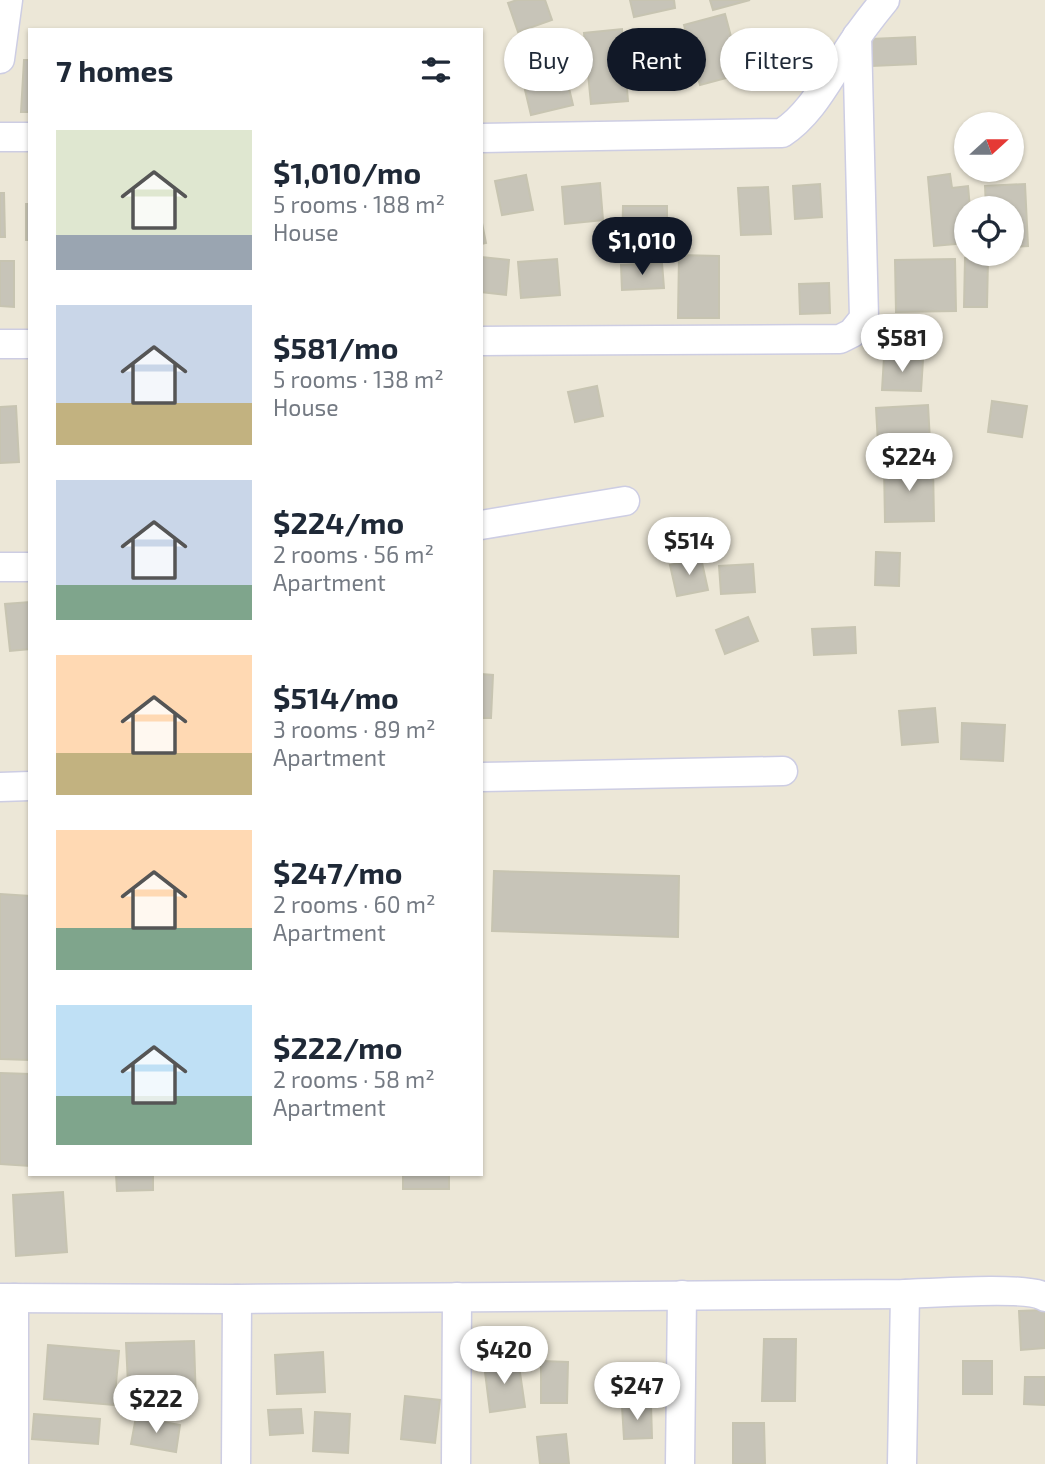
<!DOCTYPE html>
<html lang="en">
<head>
<meta charset="utf-8">
<style>
  body { margin:0; font-family:"Exo 2",sans-serif; background:#f2f2f3; color:#1f2937; height:100vh; display:flex; flex-direction:column; font-size:26px; white-space:nowrap }
  * { box-sizing:border-box; margin:0 }
  p { font-size:23px; color:#747a83 }
  .icon { flex:none; width:38px; height:38px; fill:none; stroke:currentColor; stroke-width:2; stroke-linecap:round; stroke-linejoin:round }
  .map { position:relative; flex:1; overflow:hidden }
  .details { position:absolute; left:28px; top:28px; width:455px; height:1148px; display:flex; flex-direction:column; background:#fff; border-radius:0px; box-shadow:0 2px 5px #0004 }
  .details>* { flex:none }
  .guide { position:absolute; left:504px; top:28px; width:436px; height:63px; display:flex; gap:14px }
  .needle { width:46px; rotate:69deg }
  .fabs { position:absolute; left:954px; top:112px; display:grid; gap:14px }
  .fabs a { display:grid; place-items:center; width:70px; height:70px; border-radius:50%; background:#fff; box-shadow:0 2px 5px #0004; font-size:35px }
  .price { position:absolute; translate:-50% -60px; padding:0 16px; border-radius:24px; background:#fff; color:#222; font-size:23px; line-height:46px; filter:drop-shadow(0 2px 4px #0008) }
  .price::after { content:''; position:absolute; left:50%; top:42px; width:21px; height:16px; margin-left:-10px; background:inherit; clip-path:polygon(0 0,100% 0,50% 100%) }
  .price.selected { background:#111827; color:#fff }
  ul { padding:0; list-style:none }
  li { display:flex; align-items:center; gap:21px; height:175px; padding:0 28px }
  li span { display:grid; place-items:center; flex:none; width:196px; height:140px; border-radius:0px; color:#555 }
  li>.icon { margin-inline-start:auto }
  span .icon { width:84px; height:84px; fill:#fffc; stroke-width:1 }
  li b { font-size:30px }
  h2 { display:flex; justify-content:space-between; align-items:center; height:84px; padding:0 28px; font-size:30px }
  .chip { padding:0 24px; border-radius:32px; background:#fff; box-shadow:0 2px 5px #0004; font-size:24px; line-height:63px }
  .chip.selected { background:#111827; color:#fff }
  .map>svg:first-child { display:block }
</style>
</head>
<body>
<div class="map">
<svg width="1045" height="1464" viewBox="0 0 1045 1464">
  <rect width="100%" height="100%" fill="#ece7d7"/>
  <g fill="#c7c4b8" stroke="#c7c4b1" stroke-width="2">
    <path d="M517 0H545L552 20 518 32 508 3Z"/>
    <path d="M630 0H674L675 8 634 17Z"/>
    <path d="M710 0H750L713 10Z"/>
    <path d="M725 14 741 74 700 85 684 25Z"/>
    <path d="M622 29 628 101 591 104 584 33Z"/>
    <path d="M915 37 916 64 872 66 871 39Z"/>
    <path d="M562 59 573 105 531 115 520 69Z"/>
    <path d="M24 60H30V112H21Z"/>
    <path d="M950 174 952 188 968 186 970 208H966V243L934 246 928 177Z"/>
    <path d="M526 175 533 210 502 215 495 181Z"/>
    <path d="M600 183 603 220 565 224 562 187Z"/>
    <path d="M820 184 822 217 795 219 793 186Z"/>
    <path d="M1025 184 1028 246 1012 247V208H986L985 186Z"/>
    <path d="M768 187 771 234 741 235 738 188Z"/>
    <path d="M0 193H4L5 237H0Z"/>
    <rect x="26" y="204" width="4" height="36"/>
    <path d="M623 206H667V251L622 250Z"/>
    <path d="M481 218 486 243 481 244Z"/>
    <path d="M679 255 719 256V318H678Z"/>
    <path d="M481 257 509 260 506 295 481 292Z"/>
    <path d="M965 258 988 259 987 307H964Z"/>
    <path d="M557 259 560 295 521 298 518 262Z"/>
    <path d="M955 259 956 311 896 312 895 260Z"/>
    <path d="M0 261H14V307L0 306Z"/>
    <path d="M662 263 664 288 622 290 621 265Z"/>
    <path d="M829 283 830 313 800 314 799 284Z"/>
    <path d="M884 357 923 360 921 391 882 390Z"/>
    <path d="M597 386 603 416 575 422 568 392Z"/>
    <path d="M992 401 1027 406 1022 437 988 432Z"/>
    <path d="M928 405 930 441 878 444 876 408Z"/>
    <path d="M16 406 19 462 0 463V407Z"/>
    <path d="M933 464 934 521 885 522 884 465Z"/>
    <path d="M876 552 900 553 899 586 875 585Z"/>
    <path d="M701 558 708 590 677 596 670 565Z"/>
    <path d="M753 564 755 592 721 594 719 566Z"/>
    <path d="M30 602V649L10 651 5 604Z"/>
    <path d="M748 617 758 641 725 654 716 630Z"/>
    <path d="M855 627 856 653 814 655 812 629Z"/>
    <path d="M481 674 493 675 491 718H481Z"/>
    <path d="M935 708 938 742 902 745 899 711Z"/>
    <path d="M962 723 1005 725 1003 761 961 759Z"/>
    <path d="M494 871 679 876 678 937 492 931Z"/>
    <path d="M0 894 30 896V1060L0 1059Z"/>
    <path d="M0 1073 30 1074V1166L0 1164Z"/>
    <path d="M116 1174H153V1190L117 1191Z"/>
    <rect x="403" y="1174" width="46" height="15"/>
    <path d="M63 1192 67 1252 16 1256 13 1195Z"/>
    <path d="M1045 1310V1348L1021 1350 1019 1311Z"/>
    <path d="M764 1339H796L795 1401H762Z"/>
    <path d="M194 1341 196 1403 129 1405 126 1343Z"/>
    <path d="M48 1345 119 1351 114 1405 44 1399Z"/>
    <path d="M323 1352 325 1392 277 1394 275 1355Z"/>
    <path d="M518 1359 525 1407 490 1412 484 1364Z"/>
    <path d="M541 1361 568 1362 567 1403H541Z"/>
    <rect x="963" y="1361" width="29" height="33"/>
    <path d="M1025 1377H1045V1405L1024 1404Z"/>
    <path d="M405 1396 440 1400 435 1443 401 1439Z"/>
    <path d="M651 1404 652 1438 624 1439 622 1406Z"/>
    <path d="M301 1409 303 1433 270 1435 268 1410Z"/>
    <path d="M315 1412 350 1414 348 1453 313 1451Z"/>
    <path d="M34 1414 100 1419 98 1444 32 1439Z"/>
    <path d="M136 1417 180 1425 176 1452 131 1444Z"/>
    <path d="M733 1423H764L765 1464H733Z"/>
    <path d="M566 1434 569 1464H540L537 1437Z"/>
  </g>
  <g fill="none" stroke-linecap="round" stroke-linejoin="round">
    <g stroke="#cdcde3" stroke-width="31">
      <g id="minor">
        <path d="M0 59 8 0"/>
        <path d="M0 137H30"/>
        <path d="M481 138 782 133C811 114 827 81 846 53 858 34 871 17 885 0"/>
        <path d="M481 341 840 339 852 333 864 318 857 36"/>
        <path d="M0 344H30"/>
        <path d="M481 525 625 501"/>
        <path d="M0 567H30"/>
        <path d="M481 777 783 771"/>
        <path d="M0 787 30 786"/>
        <path d="M0 1298 237 1299 905 1294C930 1293 1029 1286 1045 1297"/>
        <path d="M14 1464V1298"/>
        <path d="M236 1464 237 1299"/>
        <path d="M456 1464 457 1297"/>
        <path d="M680 1464 682 1295"/>
        <path d="M902 1464 905 1294"/>
      </g>
    </g>
    <use href="#minor" stroke="#fff" stroke-width="28"/>
  </g>
</svg>
<div class="fabs">
<a><svg class="needle" viewBox="-14 -14 28 28"><path d="M0-13l5 13h-10z" fill="#e53935"/><path d="M0 13l5-13h-10z" fill="#747a83"/></svg></a>
<a><svg class="icon" aria-label="locate" viewBox="0 0 24 24"><circle cx="12" cy="12" r="6"/><path d="M12 2v4M12 18v4M2 12h4M18 12h4"/></svg></a>
</div>
<b class="price selected" style="left:642px;top:277px">$1,010</b>
<b class="price" style="left:902px;top:374px">$581</b>
<b class="price" style="left:909px;top:493px">$224</b>
<b class="price" style="left:689px;top:577px">$514</b>
<b class="price" style="left:504px;top:1386px">$420</b>
<b class="price" style="left:637px;top:1422px">$247</b>
<b class="price" style="left:156px;top:1435px">$222</b>
<div class="guide">
<a class="chip">Buy</a>
<a class="chip selected">Rent</a>
<a class="chip">Filters</a>
</div>
<section class="details">
<h2>7 homes<svg class="icon" aria-label="filters" viewBox="0 0 24 24"><path d="M4 7h16M4 17h16"/><circle cx="9" cy="7" r="2"/><circle cx="15" cy="17" r="2"/></svg></h2>
<ul>
<li><span style="background:linear-gradient(#dfe7d0 75%,#9aa5b1 0)"><svg class="icon" aria-label="home" viewBox="0 0 24 24"><path d="M3 11l9-7 9 7M6 9v11h12V9"/></svg></span><div><b>$1,010/mo</b><p>5 rooms · 188 m²</p><p>House</p></div></li>
<li><span style="background:linear-gradient(#c9d6e8 70%,#c2b280 0)"><svg class="icon" aria-label="home" viewBox="0 0 24 24"><path d="M3 11l9-7 9 7M6 9v11h12V9"/></svg></span><div><b>$581/mo</b><p>5 rooms · 138 m²</p><p>House</p></div></li>
<li><span style="background:linear-gradient(#c9d6e8 75%,#7fa58c 0)"><svg class="icon" aria-label="home" viewBox="0 0 24 24"><path d="M3 11l9-7 9 7M6 9v11h12V9"/></svg></span><div><b>$224/mo</b><p>2 rooms · 56 m²</p><p>Apartment</p></div></li>
<li><span style="background:linear-gradient(#ffd9b3 70%,#c2b280 0)"><svg class="icon" aria-label="home" viewBox="0 0 24 24"><path d="M3 11l9-7 9 7M6 9v11h12V9"/></svg></span><div><b>$514/mo</b><p>3 rooms · 89 m²</p><p>Apartment</p></div></li>
<li><span style="background:linear-gradient(#ffd9b3 70%,#7fa58c 0)"><svg class="icon" aria-label="home" viewBox="0 0 24 24"><path d="M3 11l9-7 9 7M6 9v11h12V9"/></svg></span><div><b>$247/mo</b><p>2 rooms · 60 m²</p><p>Apartment</p></div></li>
<li><span style="background:linear-gradient(#bfe0f5 65%,#7fa58c 0)"><svg class="icon" aria-label="home" viewBox="0 0 24 24"><path d="M3 11l9-7 9 7M6 9v11h12V9"/></svg></span><div><b>$222/mo</b><p>2 rooms · 58 m²</p><p>Apartment</p></div></li>
</ul>
</section>
</div>
</body>
</html>
